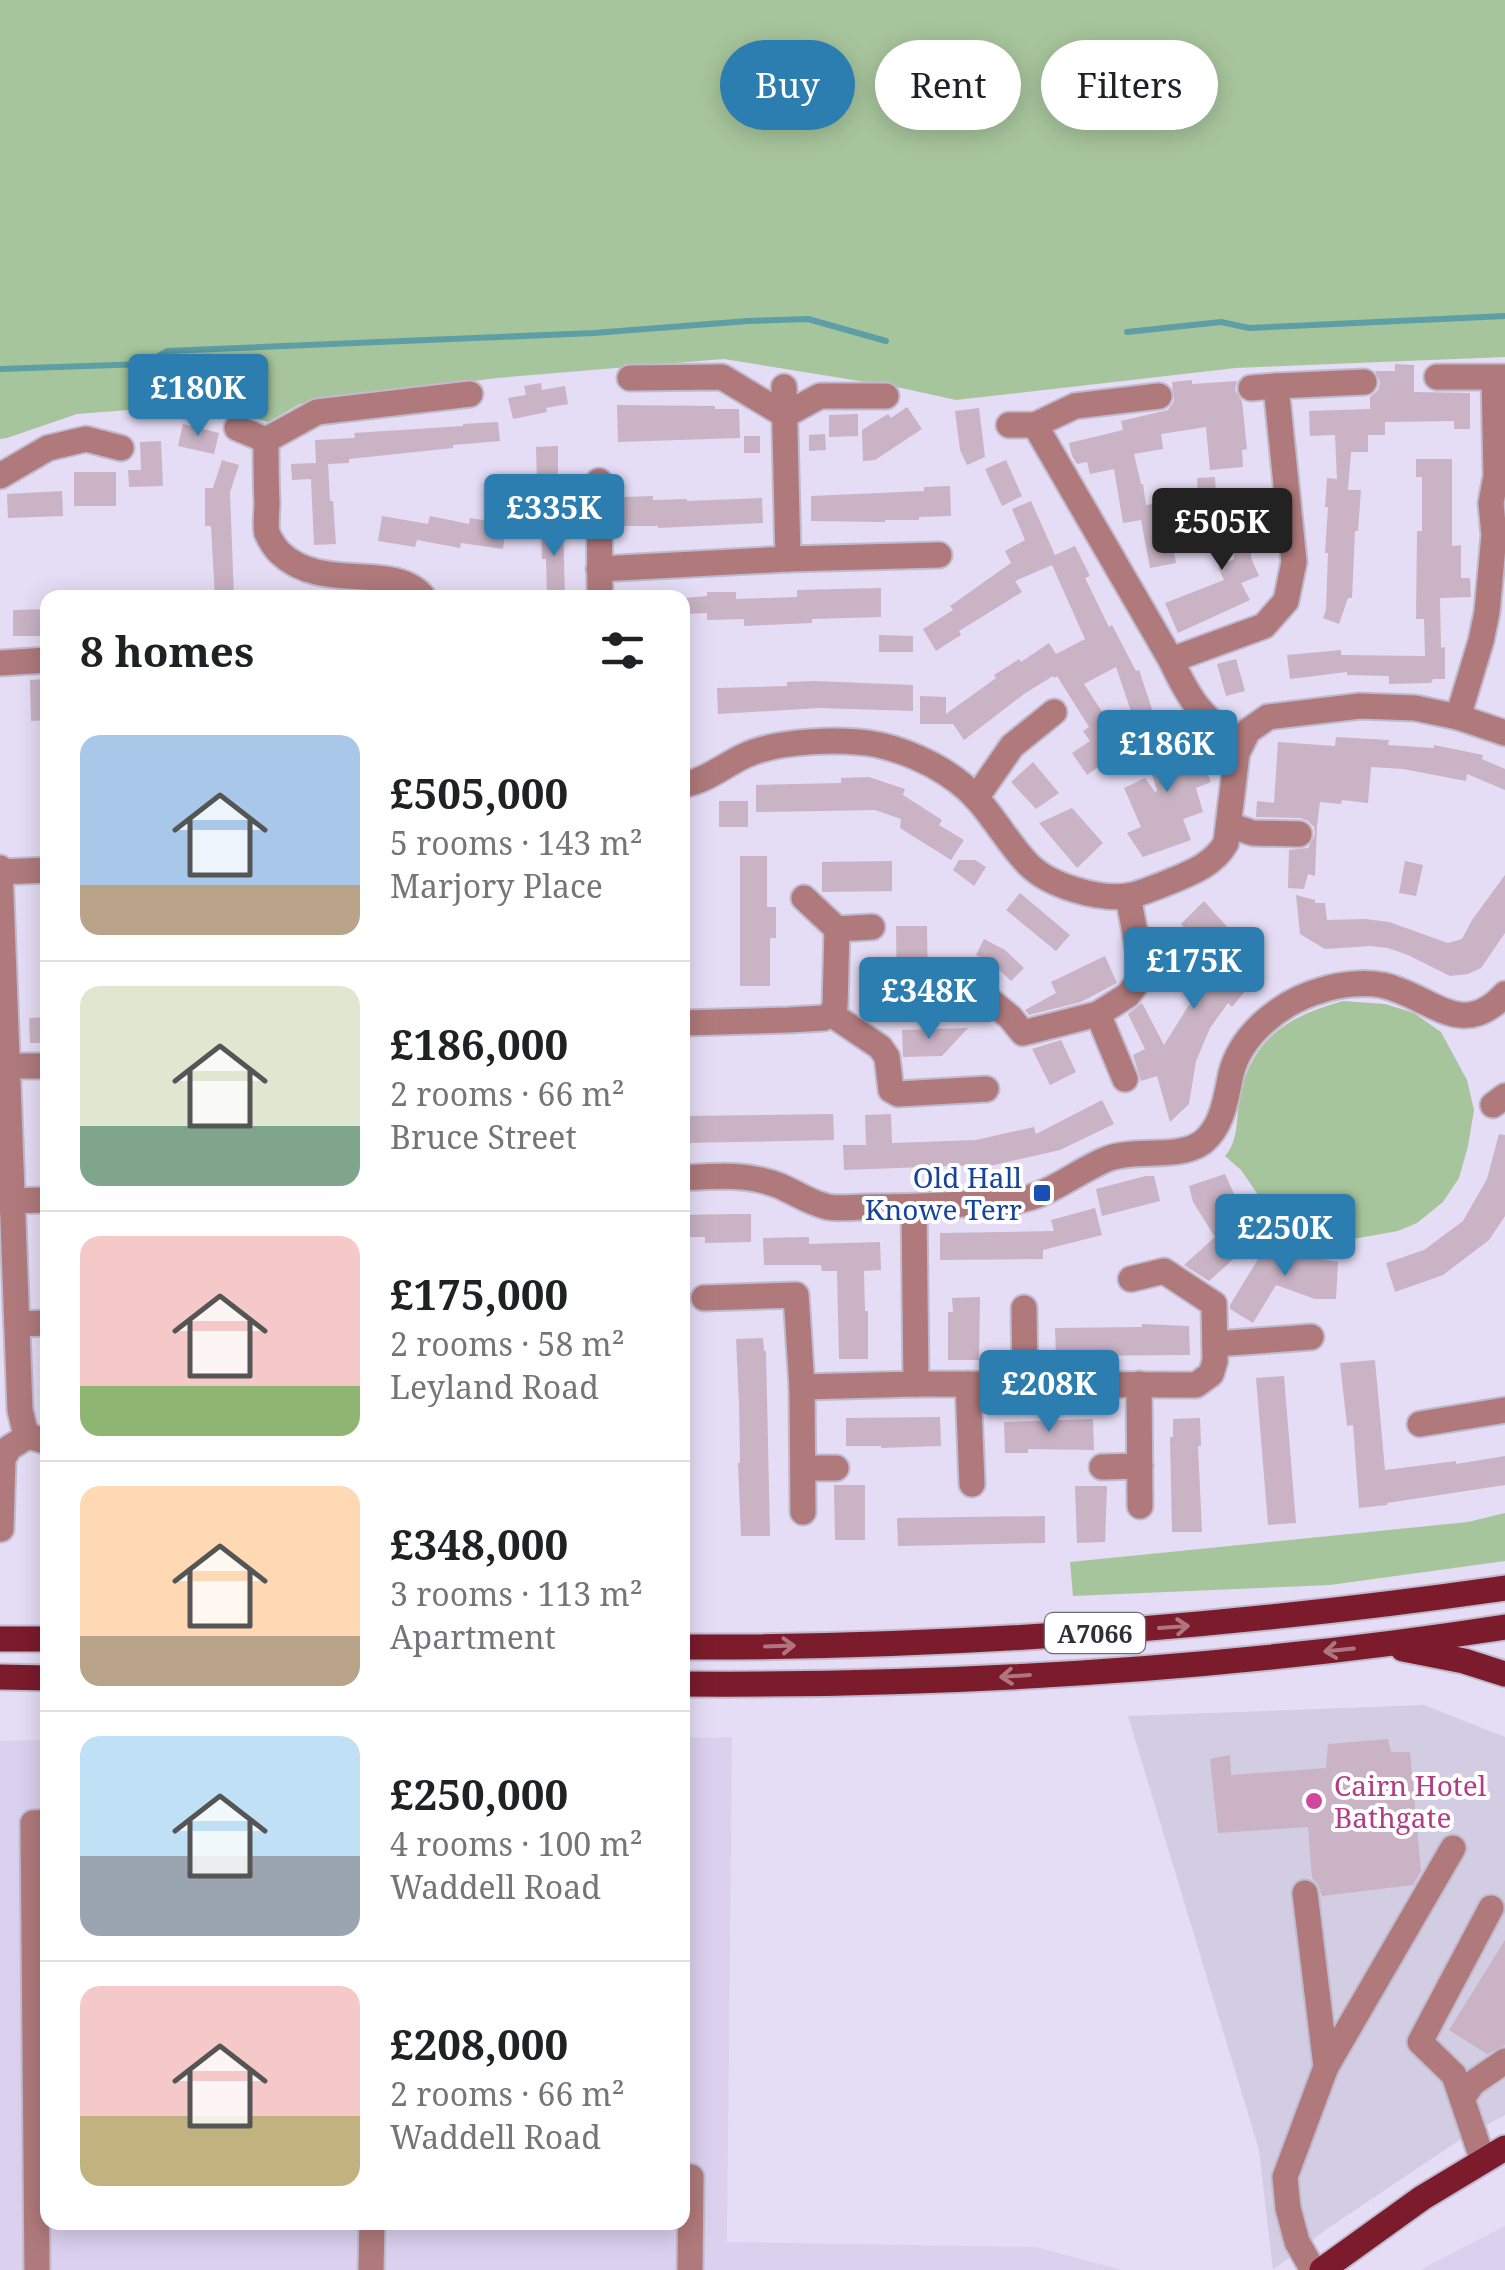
<!DOCTYPE html>
<html lang="en">
<head>
<meta charset="utf-8">
<style>
  body { margin:0; font-family:"Noto Serif",serif; background:#f6f6f6; color:#202124; height:100vh; display:flex; flex-direction:column; font-size:38px; white-space:nowrap }
  * { box-sizing:border-box; margin:0 }
  p { font-size:32px; color:#757577 }
  .icon { flex:none; width:55px; height:55px; fill:none; stroke:currentColor; stroke-width:2; stroke-linecap:round; stroke-linejoin:round }
  .map { position:relative; flex:1; overflow:hidden }
  .details { position:absolute; left:40px; top:590px; width:650px; height:1640px; display:flex; flex-direction:column; background:#fff; border-radius:20px; box-shadow:0 5px 25px #0003 }
  .details>* { flex:none }
  .banner { position:absolute; left:720px; top:40px; width:635px; height:90px; display:flex; gap:20px }
  .price { position:absolute; translate:-50% -85px; padding:0 22px; border-radius:10px; background:#2b7eaf; color:#fff; font-size:32px; line-height:65px; filter:drop-shadow(0 2px 5px #0008) }
  .price::after { content:''; position:absolute; left:50%; top:60px; width:30px; height:22px; margin-left:-15px; background:inherit; clip-path:polygon(0 0,100% 0,50% 100%) }
  .price.current { background:#222; color:#fff }
  ul { padding:0; list-style:none }
  li { display:flex; align-items:center; gap:30px; height:250px; padding:0 40px }
  li+li { border-top:2px solid #e0e0e0 }
  li span { display:grid; place-items:center; flex:none; width:280px; height:200px; border-radius:20px; color:#555 }
  li>.icon { margin-inline-start:auto }
  span .icon { width:120px; height:120px; fill:#fffc; stroke-width:1 }
  li b { font-size:42px }
  h2 { display:flex; justify-content:space-between; align-items:center; height:120px; padding:0 40px; font-size:42px }
  .tag { padding:0 35px; border-radius:45px; background:#fff; box-shadow:0 5px 25px #0003; font-size:35px; line-height:90px }
  .tag.current { background:#2b7eaf; color:#fff }
  .map>svg:first-child { display:block }
</style>
</head>
<body>
<div class="map">
<svg width="1505" height="2270" viewBox="0 0 1505 2270">
  <rect width="100%" height="100%" fill="#e5ddf5"/>
  <path fill="#d2cde3" d="M1424 1705 1505 1737V2115L1461 2139 1324 2231 1273 2270 1259 2150 1128 1716Z"/>
  <g fill="#dbd1ef">
    <path d="M732 1737 727 2242 1036 2247 1122 2270H0V1741L47 1740 48 2222H682L683 1738Z"/>
    <path d="M1505 2226V2270H1421L1425 2267Z"/>
  </g>
  <g fill="#a7c59c">
    <path d="M0 0H1505V357L1236 368 956 400 897 387 724 359 497 378 300 404 268 422 230 412 226 397 165 400 167 407 77 414 7 438 0 439Z"/>
    <path d="M1343 1001 1385 1004 1414 1013 1441 1032 1467 1080 1474 1110 1468 1146 1459 1178 1443 1202 1417 1223 1398 1231 1347 1240 1301 1226 1263 1202 1241 1170 1225 1156C1238 1141 1236 1123 1239 1104 1248 1041 1285 1017 1343 1001Z"/>
    <path d="M1505 1513V1561L1330 1585 1073 1596 1070 1562 1468 1522Z"/>
  </g>
  <g fill="none" stroke-linecap="round" stroke-linejoin="round">
    <g stroke="#5d9fa5" stroke-width="6">
      <path d="M1127 332 1221 322 1249 328 1505 316"/>
      <path d="M0 369 144 364 167 351 594 333 748 321 808 319 886 341"/>
    </g>
  </g>
  <g fill="#c9b3c4">
    <path d="M1395 364 1414 365V392L1470 393V429H1454V421L1385 422V435H1368V452H1351L1348 490H1361L1358 531H1355L1352 598H1348L1339 624 1323 618 1326 610 1328 553H1325L1328 507H1325L1327 478 1337 479 1335 435 1310 436 1309 411 1370 409V397L1378 390 1380 382 1375 371H1395Z"/>
    <path d="M1192 380V384L1237 381 1235 390 1242 401 1247 449 1242 450 1243 467 1210 470 1206 427 1161 434 1163 449 1134 454 1141 484H1143L1146 505 1163 502 1166 526H1169L1176 563 1150 568 1141 520 1123 523 1114 469 1090 474 1087 462 1077 464 1072 456 1069 443 1123 430 1121 421 1168 410 1174 401 1172 382Z"/>
    <path d="M541 383 542 390 565 386 568 404 546 408 547 412 513 419 508 398 526 395 524 386Z"/>
    <path d="M617 405 715 406V409H739L740 438 618 442Z"/>
    <path d="M907 407 922 429 875 460 863 461 862 430 888 414 891 418Z"/>
    <path d="M979 408 985 457 967 465 960 450 955 411Z"/>
    <path d="M858 414V436L829 437V415Z"/>
    <path d="M498 422 500 441 453 445V448L349 459V463L328 464 330 501H333L336 544 314 545 311 479 292 480 291 464 316 463 315 440 355 438 354 433 463 426V424Z"/>
    <path d="M183 424 219 433 214 454 178 446Z"/>
    <path d="M825 434 826 450 809 451V435Z"/>
    <rect x="744" y="436" width="16" height="17"/>
    <path d="M161 441 163 486 129 487 128 470H141L140 442Z"/>
    <path d="M558 446V481L537 482 536 447Z"/>
    <path d="M1416 459H1452V546L1461 545V578H1470L1471 597 1440 598 1441 648 1445 647V679H1433L1431 683 1389 684V676L1347 675V672L1290 679 1287 655 1341 650V655L1425 656 1424 619H1416L1417 531H1422V477H1416Z"/>
    <path d="M222 460 239 465 230 492 234 598H215L211 526H205V488H213Z"/>
    <path d="M1006 460 1022 496 1002 506 985 469Z"/>
    <rect x="74" y="472" width="42" height="34"/>
    <path d="M1215 477 1216 496 1198 497 1197 478Z"/>
    <path d="M950 486 951 516 919 517V520H885V522L811 521V496L924 491V487Z"/>
    <path d="M515 489H531L533 523 517 524Z"/>
    <path d="M62 491 63 516 8 518 7 494Z"/>
    <path d="M653 496V500L687 499V501L762 498 763 523 658 528V526H623V497Z"/>
    <path d="M1031 501 1055 555 1075 546 1090 576 1085 578 1109 627 1112 625 1136 671 1139 670 1156 721 1136 726 1116 667 1084 684 1116 733 1108 735 1119 752 1087 775 1072 753 1090 741 1083 731 1089 727 1057 676 1054 678 1053 676 1024 694 964 740 953 724H920V696L946 697V714L996 678 994 675 1019 659 1021 662 1049 643 1056 654 1085 639 1052 565 1015 581 1022 592 959 631 961 635 936 651 923 629 953 610 950 606 1011 563 1005 551 1025 540 1012 509Z"/>
    <path d="M1220 501 1254 502 1251 558 1259 576 1241 583 1250 600 1178 633 1165 603 1224 580 1218 567 1234 559 1235 532 1219 531Z"/>
    <path d="M382 516 428 524 430 516 469 524 470 518 506 524 503 549 461 543 460 548 417 540 415 547 378 541Z"/>
    <path d="M541 523H563L565 598H547L546 559H542Z"/>
    <path d="M881 588V617L812 619V623L744 626V619L707 620V613L687 614 686 598 707 596V592H736V599L797 597V590Z"/>
    <path d="M48 609V636H13V610Z"/>
    <path d="M879 635 913 636V652H879Z"/>
    <path d="M1236 659 1245 691 1226 696 1217 664Z"/>
    <path d="M48 679V720L31 721 30 680Z"/>
    <path d="M814 681 913 685V711L820 708 718 714 717 688 787 686V682Z"/>
    <path d="M1174 719 1185 758 1200 752 1211 782 1196 788 1203 812 1183 819 1191 840 1143 857 1127 833 1141 827 1124 788 1145 778 1155 792 1157 791 1152 774 1165 768 1153 724Z"/>
    <path d="M1336 737 1389 740 1388 745 1434 748V745L1483 755 1482 759 1505 769V790L1467 774 1466 781 1403 769 1371 767 1368 803 1342 800 1341 804 1320 802 1317 826 1315 876 1308 874 1304 889 1288 888 1289 850 1308 848 1315 835 1314 827 1308 821 1300 818 1256 817 1257 801 1274 803 1278 742 1335 746Z"/>
    <path d="M1033 762 1059 793 1036 809 1011 782Z"/>
    <path d="M869 777 905 789 903 795 942 820 939 825 964 840 951 860 900 828 901 819 875 810 756 812V785L841 783V778Z"/>
    <rect x="719" y="801" width="29" height="26"/>
    <path d="M1072 808 1103 843 1077 868 1039 823Z"/>
    <path d="M740 856H767V907H776V938H770V986H740Z"/>
    <path d="M959 860H975L986 867 974 886 953 870Z"/>
    <path d="M892 861V891L822 892V862Z"/>
    <path d="M1405 861 1423 865 1416 896 1399 893Z"/>
    <path d="M1505 875V933L1481 968 1468 974 1450 976 1408 955 1388 948 1370 946 1325 949 1300 934 1296 895 1315 900V903H1325L1327 920 1366 919 1389 922 1448 943 1462 939 1472 920Z"/>
    <path d="M1020 893 1070 935 1056 951 1006 910Z"/>
    <path d="M1204 901 1253 956 1252 983 1232 1007 1228 1003 1210 1028 1196 1061 1189 1104 1170 1122 1157 1076 1141 1081 1133 1055 1145 1049 1128 1014 1142 1003 1164 1045 1187 1008 1217 972 1212 956 1181 924Z"/>
    <path d="M896 926H927L928 992 897 993Z"/>
    <path d="M984 939 1005 950 1024 968 1011 981 991 962 976 955Z"/>
    <path d="M1105 956 1117 983 1081 1002 1029 1015 1025 1010 1056 993 1051 982Z"/>
    <path d="M48 1017V1043H30L29 1018Z"/>
    <path d="M968 1028 942 1056 903 1057 902 1030Z"/>
    <path d="M1061 1040 1076 1072 1050 1085 1032 1049Z"/>
    <path d="M1102 1100 1114 1124 1060 1150 981 1168 980 1165 844 1170 843 1145H866L865 1115 891 1114 892 1143 976 1140 1034 1127 1036 1134Z"/>
    <path d="M833 1114 834 1140 682 1143V1116Z"/>
    <path d="M1499 1134 1505 1135V1216L1489 1240 1443 1275 1395 1292 1386 1263 1424 1250 1463 1221 1487 1179Z"/>
    <path d="M1225 1174 1239 1205 1263 1232 1209 1281 1184 1265 1215 1237 1193 1202 1189 1186Z"/>
    <path d="M1146 1176H1154L1160 1201 1102 1216 1096 1189Z"/>
    <path d="M1095 1208 1102 1235 1043 1250V1259L940 1260V1233L1054 1231 1051 1220Z"/>
    <path d="M736 1214H751V1242L705 1243V1237H682V1215Z"/>
    <path d="M809 1237V1244L880 1242 881 1270 864 1271 865 1311H868V1359H839L837 1271H822L821 1265H764L763 1238Z"/>
    <path d="M1271 1238 1288 1249 1304 1255 1338 1262 1336 1299H1315L1276 1285 1253 1323 1230 1309V1305Z"/>
    <path d="M980 1297 979 1360H948V1312H953L952 1298Z"/>
    <path d="M1142 1324 1189 1326 1190 1355 1056 1356 1055 1328 1142 1327Z"/>
    <path d="M763 1338 764 1351H766L770 1536H741L738 1463H740L739 1403 736 1339Z"/>
    <path d="M1375 1360 1385 1470 1456 1461V1464L1505 1456V1485L1387 1503V1505L1359 1508 1353 1425 1347 1426 1340 1363Z"/>
    <path d="M1284 1376 1296 1523 1268 1525 1256 1378Z"/>
    <path d="M940 1417 941 1446 881 1448V1446H846V1418Z"/>
    <path d="M1200 1418 1201 1446H1198L1202 1532H1172L1170 1437H1173V1419Z"/>
    <path d="M1093 1419 1094 1450 1028 1449V1453H1005L1004 1422Z"/>
    <path d="M834 1485H865V1540H835Z"/>
    <path d="M1075 1486H1107L1105 1542 1077 1543Z"/>
    <path d="M1045 1516V1543L898 1546 897 1518Z"/>
    <path d="M1388 1739 1391 1752H1410L1421 1871 1413 1885 1322 1896 1318 1884 1312 1878 1308 1827 1218 1833 1210 1759 1230 1755 1231 1775 1326 1768 1328 1744Z"/>
    <path d="M1505 1940V2045L1487 2054 1449 2030Z"/>
  </g>
  <g fill="none" stroke-linecap="round" stroke-linejoin="round">
    <g stroke="#c1bacf" stroke-width="29">
      <g id="minor">
        <path d="M1437 377H1505"/>
        <path d="M630 378 722 377 785 415 820 396H886"/>
        <path d="M784 387 788 559"/>
        <path d="M1251 388 1276 386"/>
        <path d="M1009 425H1035L1075 406 1159 396"/>
        <path d="M1035 425 1171 660 1264 626 1286 601 1294 562 1276 386 1364 382"/>
        <path d="M237 428 266 440 317 412 470 394"/>
        <path d="M266 440C266 461 266 482 267 502 267 512 265 525 267 533 270 540 275 548 280 553 323 594 395 560 424 598"/>
        <path d="M0 476 48 448 86 439 121 448"/>
        <path d="M599 481 600 598"/>
        <path d="M565 502 599 503"/>
        <path d="M599 569 788 559 939 555"/>
        <path d="M1171 660C1189 699 1203 721 1241 742"/>
        <path d="M0 663 48 660"/>
        <path d="M1458 717 1481 641 1487 612 1494 535 1491 503 1496 476 1494 378"/>
        <path d="M682 785C706 781 723 766 744 756 777 740 843 738 879 745 914 753 953 772 977 799 996 820 1009 845 1029 865 1050 886 1099 900 1128 896 1140 894 1153 888 1164 884 1188 874 1213 866 1226 843L1237 753 1248 731 1268 717 1360 706 1415 708 1458 717 1505 733"/>
        <path d="M976 798 1012 746 1054 712"/>
        <path d="M1229 825 1253 833 1299 834"/>
        <path d="M0 868 20 1410 24 1427 28 1436 48 1442"/>
        <path d="M0 872 48 870"/>
        <path d="M804 898 837 929 835 1006 831 1014"/>
        <path d="M837 929 872 927"/>
        <path d="M966 981 1010 1017 1023 1033 1098 1014 1128 995 1143 975 1128 896"/>
        <path d="M1098 1014 1125 1079"/>
        <path d="M682 1023 788 1020 824 1018 831 1014 880 1047 887 1057 891 1090 898 1094 986 1089"/>
        <path d="M9 1066H48"/>
        <path d="M1493 1105 1505 1096"/>
        <path d="M682 1178C716 1176 748 1173 780 1186 796 1193 810 1203 828 1207 840 1209 854 1207 866 1207 899 1207 932 1206 965 1204 985 1203 1006 1204 1025 1199 1055 1191 1078 1171 1107 1159 1135 1148 1179 1160 1203 1142 1223 1126 1226 1097 1231 1074 1241 1033 1283 1001 1322 990 1340 984 1364 982 1382 985 1430 995 1461 1042 1505 994"/>
        <path d="M0 1201 48 1200"/>
        <path d="M704 1298 796 1295 802 1387 916 1384 914 1207"/>
        <path d="M1024 1308 1025 1384"/>
        <path d="M17 1324 48 1323"/>
        <path d="M1215 1344 1311 1337"/>
        <path d="M916 1384 1196 1385 1211 1374 1215 1361 1214 1304 1164 1271 1131 1279"/>
        <path d="M968 1384 972 1484"/>
        <path d="M1139 1384 1140 1506"/>
        <path d="M802 1387 803 1512"/>
        <path d="M1420 1424 1505 1410"/>
        <path d="M1102 1467 1140 1466"/>
        <path d="M803 1468H836"/>
        <path d="M1 1529 3 1459 9 1448 28 1436"/>
        <path d="M1305 1893 1326 2067 1285 2177 1288 2208 1297 2242 1313 2270"/>
        <path d="M1326 2067 1453 1848"/>
        <path d="M1463 2097 1473 2083 1505 2061"/>
        <path d="M1483 2161 1454 2075 1420 2042 1491 1908"/>
        <path d="M37 2270 33 1823 48 1822"/>
        <path d="M371 2270 372 2222"/>
        <path d="M690 2270 691 2177"/>
      </g>
    </g>
    <g stroke="#c1bacf" stroke-width="29">
      <g id="major">
        <path d="M0 1639H48"/>
        <path d="M682 1647C958 1648 1232 1627 1505 1588"/>
        <path d="M1403 1649 1464 1661 1505 1674"/>
        <path d="M0 1677 48 1678"/>
        <path d="M682 1684C957 1686 1234 1669 1505 1627"/>
        <path d="M1322 2270 1422 2198 1505 2148"/>
      </g>
    </g>
    <use href="#minor" stroke="#b07a7c" stroke-width="25"/>
    <use href="#major" stroke="#7b1b2c" stroke-width="25"/>
  </g>
  <defs><path id="oneway-shaft" d="M-6 0H5M1.5-3L5.5 0L1.5 3" fill="none" stroke-width="1.6" stroke-linecap="round" stroke-linejoin="round" transform="scale(2.5)"/></defs>
  <g stroke="#b07680">
    <use href="#oneway-shaft" transform="translate(1174 1627) rotate(-4)"/>
    <use href="#oneway-shaft" transform="translate(780 1646) rotate(-2)"/>
    <use href="#oneway-shaft" transform="translate(1339 1650) rotate(174)"/>
    <use href="#oneway-shaft" transform="translate(1015 1676) rotate(176)"/>
  </g>
  <rect fill="#1a4fb4" stroke="#fff" stroke-width="4" x="1032" y="1183" width="20" height="20" rx="5"/>
  <circle fill="#d1479c" stroke="#fff" stroke-width="4" cx="1314" cy="1801" r="10"/>
  <g text-anchor="middle" dominant-baseline="central" stroke-width="8" stroke-linejoin="round" paint-order="stroke">
    <rect fill="#fff" stroke="#706d74" stroke-width="2.5" x="1045" y="1613" width="100" height="40" rx="8"/>
    <g font-size="25" font-weight="bold" fill="#322e38">
      <text x="1095" y="1633">A7066</text>
    </g>
    <g font-size="28" fill="#164399" stroke="#fff" text-anchor="end">
      <text x="1022" y="1177">Old Hall<tspan x="1022" dy="32">Knowe Terr</tspan></text>
    </g>
    <g font-size="28" fill="#b23c85" stroke="#fff" text-anchor="start">
      <text x="1334" y="1785">Cairn Hotel<tspan x="1334" dy="32">Bathgate</tspan></text>
    </g>
  </g>
</svg>
<b class="price" style="left:198px;top:439px">£180K</b>
<b class="price" style="left:554px;top:559px">£335K</b>
<b class="price current" style="left:1222px;top:573px">£505K</b>
<b class="price" style="left:1167px;top:795px">£186K</b>
<b class="price" style="left:1194px;top:1012px">£175K</b>
<b class="price" style="left:929px;top:1042px">£348K</b>
<b class="price" style="left:1285px;top:1279px">£250K</b>
<b class="price" style="left:1049px;top:1435px">£208K</b>
<div class="banner">
<a class="tag current">Buy</a>
<a class="tag">Rent</a>
<a class="tag">Filters</a>
</div>
<section class="details">
<h2>8 homes<svg class="icon" aria-label="filters" viewBox="0 0 24 24"><path d="M4 7h16M4 17h16"/><circle cx="9" cy="7" r="2"/><circle cx="15" cy="17" r="2"/></svg></h2>
<ul>
<li><span style="background:linear-gradient(#a9c7e8 75%,#b9a48a 0)"><svg class="icon" aria-label="home" viewBox="0 0 24 24"><path d="M3 11l9-7 9 7M6 9v11h12V9"/></svg></span><div><b>£505,000</b><p>5 rooms · 143 m²</p><p>Marjory Place</p></div></li>
<li><span style="background:linear-gradient(#dfe7d0 70%,#7fa58c 0)"><svg class="icon" aria-label="home" viewBox="0 0 24 24"><path d="M3 11l9-7 9 7M6 9v11h12V9"/></svg></span><div><b>£186,000</b><p>2 rooms · 66 m²</p><p>Bruce Street</p></div></li>
<li><span style="background:linear-gradient(#f6c9c9 75%,#8fb573 0)"><svg class="icon" aria-label="home" viewBox="0 0 24 24"><path d="M3 11l9-7 9 7M6 9v11h12V9"/></svg></span><div><b>£175,000</b><p>2 rooms · 58 m²</p><p>Leyland Road</p></div></li>
<li><span style="background:linear-gradient(#ffd9b3 75%,#b9a48a 0)"><svg class="icon" aria-label="home" viewBox="0 0 24 24"><path d="M3 11l9-7 9 7M6 9v11h12V9"/></svg></span><div><b>£348,000</b><p>3 rooms · 113 m²</p><p>Apartment</p></div></li>
<li><span style="background:linear-gradient(#bfe0f5 60%,#9aa5b1 0)"><svg class="icon" aria-label="home" viewBox="0 0 24 24"><path d="M3 11l9-7 9 7M6 9v11h12V9"/></svg></span><div><b>£250,000</b><p>4 rooms · 100 m²</p><p>Waddell Road</p></div></li>
<li><span style="background:linear-gradient(#f6c9c9 65%,#c2b280 0)"><svg class="icon" aria-label="home" viewBox="0 0 24 24"><path d="M3 11l9-7 9 7M6 9v11h12V9"/></svg></span><div><b>£208,000</b><p>2 rooms · 66 m²</p><p>Waddell Road</p></div></li>
</ul>
</section>
</div>
</body>
</html>
